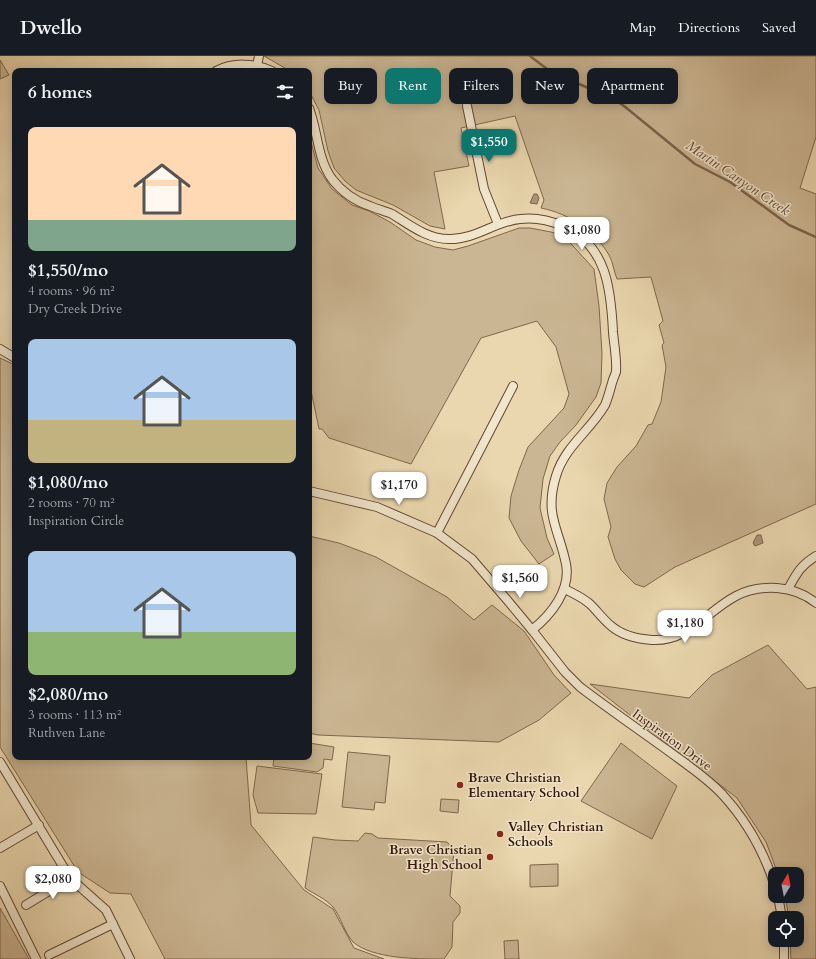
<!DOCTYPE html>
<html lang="en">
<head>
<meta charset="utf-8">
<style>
  body { margin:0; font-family:Cardo,serif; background:#242831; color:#f1f3f6; height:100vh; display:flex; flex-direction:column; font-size:15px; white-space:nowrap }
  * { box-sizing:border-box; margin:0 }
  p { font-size:13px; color:#9ea1a6 }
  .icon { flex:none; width:22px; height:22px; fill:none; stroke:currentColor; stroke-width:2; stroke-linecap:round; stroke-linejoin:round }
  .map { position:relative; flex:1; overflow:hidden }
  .sheet { position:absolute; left:12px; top:12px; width:300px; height:692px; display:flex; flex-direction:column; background:#171b24; border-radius:8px; box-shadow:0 2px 10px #0003 }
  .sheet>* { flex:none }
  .top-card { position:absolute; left:324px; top:12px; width:380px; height:36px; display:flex; gap:8px }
  .needle { width:26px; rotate:10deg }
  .fabs { position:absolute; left:768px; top:811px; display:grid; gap:8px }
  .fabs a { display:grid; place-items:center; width:36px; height:36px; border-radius:8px; background:#171b24; box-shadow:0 2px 10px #0003; font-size:20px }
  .price { position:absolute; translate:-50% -34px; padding:0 9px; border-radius:8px; background:#fff; color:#222; font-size:13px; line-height:26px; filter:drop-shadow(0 1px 2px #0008) }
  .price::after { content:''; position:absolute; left:50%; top:24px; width:12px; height:9px; margin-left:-6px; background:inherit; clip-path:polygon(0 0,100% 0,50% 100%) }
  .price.on { background:#0f766e; color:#fff }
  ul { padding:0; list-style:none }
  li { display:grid; align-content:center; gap:8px; height:212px; padding:0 16px }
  li span { display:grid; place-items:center; height:124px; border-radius:8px; color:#555 }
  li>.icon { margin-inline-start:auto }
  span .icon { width:72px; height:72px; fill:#fffc; stroke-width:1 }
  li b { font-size:17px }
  h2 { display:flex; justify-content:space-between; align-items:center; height:48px; padding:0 16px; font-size:17px }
  .pill { padding:0 14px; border-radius:8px; background:#171b24; box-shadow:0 2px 10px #0003; font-size:14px; line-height:36px }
  .pill.on { background:#0f766e; color:#fff }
  header { display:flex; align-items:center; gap:24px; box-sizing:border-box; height:56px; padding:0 20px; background:#171b24; border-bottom:1px solid #363941 }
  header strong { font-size:19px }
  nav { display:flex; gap:22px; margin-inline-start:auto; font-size:14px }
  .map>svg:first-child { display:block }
</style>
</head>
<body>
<header>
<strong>Dwello</strong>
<nav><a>Map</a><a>Directions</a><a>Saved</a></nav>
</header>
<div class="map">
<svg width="816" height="903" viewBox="0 0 816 903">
  <rect width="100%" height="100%" fill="#ead7af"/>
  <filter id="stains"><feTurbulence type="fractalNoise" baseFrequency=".005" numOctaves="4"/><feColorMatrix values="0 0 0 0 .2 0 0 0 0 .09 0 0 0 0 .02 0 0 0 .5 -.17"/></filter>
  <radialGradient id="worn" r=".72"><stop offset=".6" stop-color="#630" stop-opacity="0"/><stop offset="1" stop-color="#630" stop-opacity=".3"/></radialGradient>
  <g fill="#cbb693" stroke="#80664e">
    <path d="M264 0H816V81L800 132 816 138V448L675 511 644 531 635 528 621 514 615 503 608 481 611 471 604 443 607 427 617 411 636 390 648 369 652 368 661 346 666 311 662 289 664 287 659 269 663 265 651 221 617 223C614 216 613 206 609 199 594 174 570 158 541 152L544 144 515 60 461 72 469 110 434 116 445 173 430 170 393 149 356 134 345 125 334 112 328 95 319 54 309 35V15H290Z"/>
    <path d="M0 4 9 19 0 23Z"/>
    <path d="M309 78 318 112 332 133 352 149 369 155 390 166 416 184 435 191 453 194 468 190 519 172H530L551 176 564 180 594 213 599 250 602 298 601 327 596 341 576 369 560 386 550 400 543 423 540 452 547 482 554 498 539 508 521 485 509 462 511 440 519 414 528 391 564 352 569 338 556 291 537 265 481 282 411 408 329 382 322 373H319L309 325Z"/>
    <path d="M0 302 15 309V701H246L251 769 304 834 333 853 354 892 384 903H165L131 838 110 837 78 816 0 691Z"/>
    <path d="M309 480 339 487 376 501 447 541 474 564 492 549 524 575 554 619 571 637 539 664 499 686 318 679 309 677Z"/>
    <path d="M768 589 807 633 816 631V903H791L790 884H797V862H789L785 840H797V818H778L766 786 737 742 590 628 689 642 712 619Z"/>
    <path d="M309 687 334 691 332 704 324 703 323 712 317 716 273 710 274 701H309Z"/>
    <path d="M621 687 677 730 652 783 581 745Z"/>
    <path d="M348 696 390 700 385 747 375 746 374 754 342 751Z"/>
    <path d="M257 710 322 718 316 758 258 757 253 739Z"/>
    <path d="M441 743 459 744 458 757 440 755Z"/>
    <path d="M365 777 372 778 378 782 447 786 454 794 450 840 460 850V857L453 866 452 891 444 903C417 903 373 903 353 886 344 876 341 861 333 851 326 843 314 838 305 832L313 781 335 784 358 785Z"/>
    <path d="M558 808V830L530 831V809Z"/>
    <path d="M0 852 29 903H0Z"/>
    <path d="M518 884 519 903H505L504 885Z"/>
  </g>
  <g fill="#ac9577" stroke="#7c624b">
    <path d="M534 138H537L539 142 537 148 530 147Z"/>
    <path d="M757 479H761L763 487 755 490 753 487Z"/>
  </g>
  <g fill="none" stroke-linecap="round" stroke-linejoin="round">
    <path stroke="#7c624b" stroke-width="2.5" d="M530 0 551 16 614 43 624 50 695 108 730 126 789 169 816 181"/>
    <g stroke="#624633" stroke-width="10">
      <g id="minor">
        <path d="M257 10 259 0"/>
        <path d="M216 15C233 6 254 7 272 15"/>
        <path d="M467 50 484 133 498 168"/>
        <path d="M309 52C318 76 317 102 332 123 342 136 355 145 370 150 377 153 385 155 392 158 410 169 427 183 449 183 474 184 496 165 520 163 535 161 549 164 563 170 607 189 611 234 613 276 614 289 617 303 616 316 615 319 613 323 612 327 610 334 608 342 605 349 590 375 565 390 556 420 544 459 559 473 566 508 571 534 551 559 532 574L508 545 472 503 437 477 377 451 309 435"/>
        <path d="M0 293 15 302"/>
        <path d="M437 477 513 330"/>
        <path d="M565 533C574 538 584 542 591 549 597 555 603 563 610 569 621 579 637 583 652 584 688 586 707 555 736 540 749 533 763 531 777 532 791 533 805 538 816 547"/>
        <path d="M788 533C797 517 800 510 816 500"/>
        <path d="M532 574 565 616 580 631C609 653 638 673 667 694 686 708 706 721 722 738 747 765 764 796 775 830"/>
        <path d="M0 706 70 822 106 854 130 903"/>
        <path d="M0 792 39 769"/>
        <path d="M0 830 36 903"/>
        <path d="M778 840 782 862"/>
        <path d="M26 849 70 822"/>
        <path d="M784 884V903"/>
        <path d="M49 899 113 868"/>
      </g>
    </g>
    <use href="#minor" stroke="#f1e5cb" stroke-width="8"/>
  </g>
  <g fill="#8f2418" stroke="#f1e5cb" stroke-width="1.5">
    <circle cx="460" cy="729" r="4"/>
    <circle cx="500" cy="778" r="4"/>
    <circle cx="490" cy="801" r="4"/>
  </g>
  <g text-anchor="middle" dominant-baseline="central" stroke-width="3" stroke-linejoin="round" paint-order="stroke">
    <g font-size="13" fill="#35160a" stroke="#f1e5cb">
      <text transform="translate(672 684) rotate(36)">Inspiration Drive</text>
    </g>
    <g font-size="13" font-weight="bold" fill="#35160a" stroke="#f1e5cb" text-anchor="start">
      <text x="468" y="722">Brave Christian<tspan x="468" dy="15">Elementary School</tspan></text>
      <text x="508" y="771">Valley Christian<tspan x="508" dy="15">Schools</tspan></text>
      <text x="482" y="794" text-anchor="end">Brave Christian<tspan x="482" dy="15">High School</tspan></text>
    </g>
    <g font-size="14" font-style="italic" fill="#654936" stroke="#f1e5cb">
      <text transform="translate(738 122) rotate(34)">Martin Canyon Creek</text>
    </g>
  </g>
  <rect width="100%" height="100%" filter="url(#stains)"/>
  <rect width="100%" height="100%" fill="url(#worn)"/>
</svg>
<div class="fabs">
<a><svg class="needle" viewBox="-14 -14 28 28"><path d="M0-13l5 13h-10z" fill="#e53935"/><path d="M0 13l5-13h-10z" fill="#9ea1a6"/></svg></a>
<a><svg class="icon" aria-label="locate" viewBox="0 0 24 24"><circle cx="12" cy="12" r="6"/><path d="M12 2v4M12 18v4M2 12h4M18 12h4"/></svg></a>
</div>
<b class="price on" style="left:489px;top:107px">$1,550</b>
<b class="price" style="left:582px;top:195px">$1,080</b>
<b class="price" style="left:399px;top:450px">$1,170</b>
<b class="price" style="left:520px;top:543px">$1,560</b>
<b class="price" style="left:685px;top:588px">$1,180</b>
<b class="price" style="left:53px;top:844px">$2,080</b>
<div class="top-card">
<a class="pill">Buy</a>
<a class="pill on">Rent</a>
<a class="pill">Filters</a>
<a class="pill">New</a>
<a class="pill">Apartment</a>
</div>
<section class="sheet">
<h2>6 homes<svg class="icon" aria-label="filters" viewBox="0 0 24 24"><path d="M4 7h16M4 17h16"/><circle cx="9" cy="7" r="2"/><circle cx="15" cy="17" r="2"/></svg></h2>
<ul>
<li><span style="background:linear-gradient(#ffd9b3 75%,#7fa58c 0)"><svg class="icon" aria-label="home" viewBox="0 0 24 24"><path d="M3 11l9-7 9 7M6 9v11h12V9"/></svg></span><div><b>$1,550/mo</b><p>4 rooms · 96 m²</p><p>Dry Creek Drive</p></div></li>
<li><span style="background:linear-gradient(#a9c7e8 65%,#c2b280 0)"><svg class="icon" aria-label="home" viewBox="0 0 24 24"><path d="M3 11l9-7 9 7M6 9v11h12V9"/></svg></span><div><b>$1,080/mo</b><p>2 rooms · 70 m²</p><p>Inspiration Circle</p></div></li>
<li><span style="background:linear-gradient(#a9c7e8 65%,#8fb573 0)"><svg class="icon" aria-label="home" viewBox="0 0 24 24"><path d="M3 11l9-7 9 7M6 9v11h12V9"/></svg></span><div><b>$2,080/mo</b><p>3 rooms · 113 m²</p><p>Ruthven Lane</p></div></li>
</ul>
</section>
</div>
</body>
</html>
